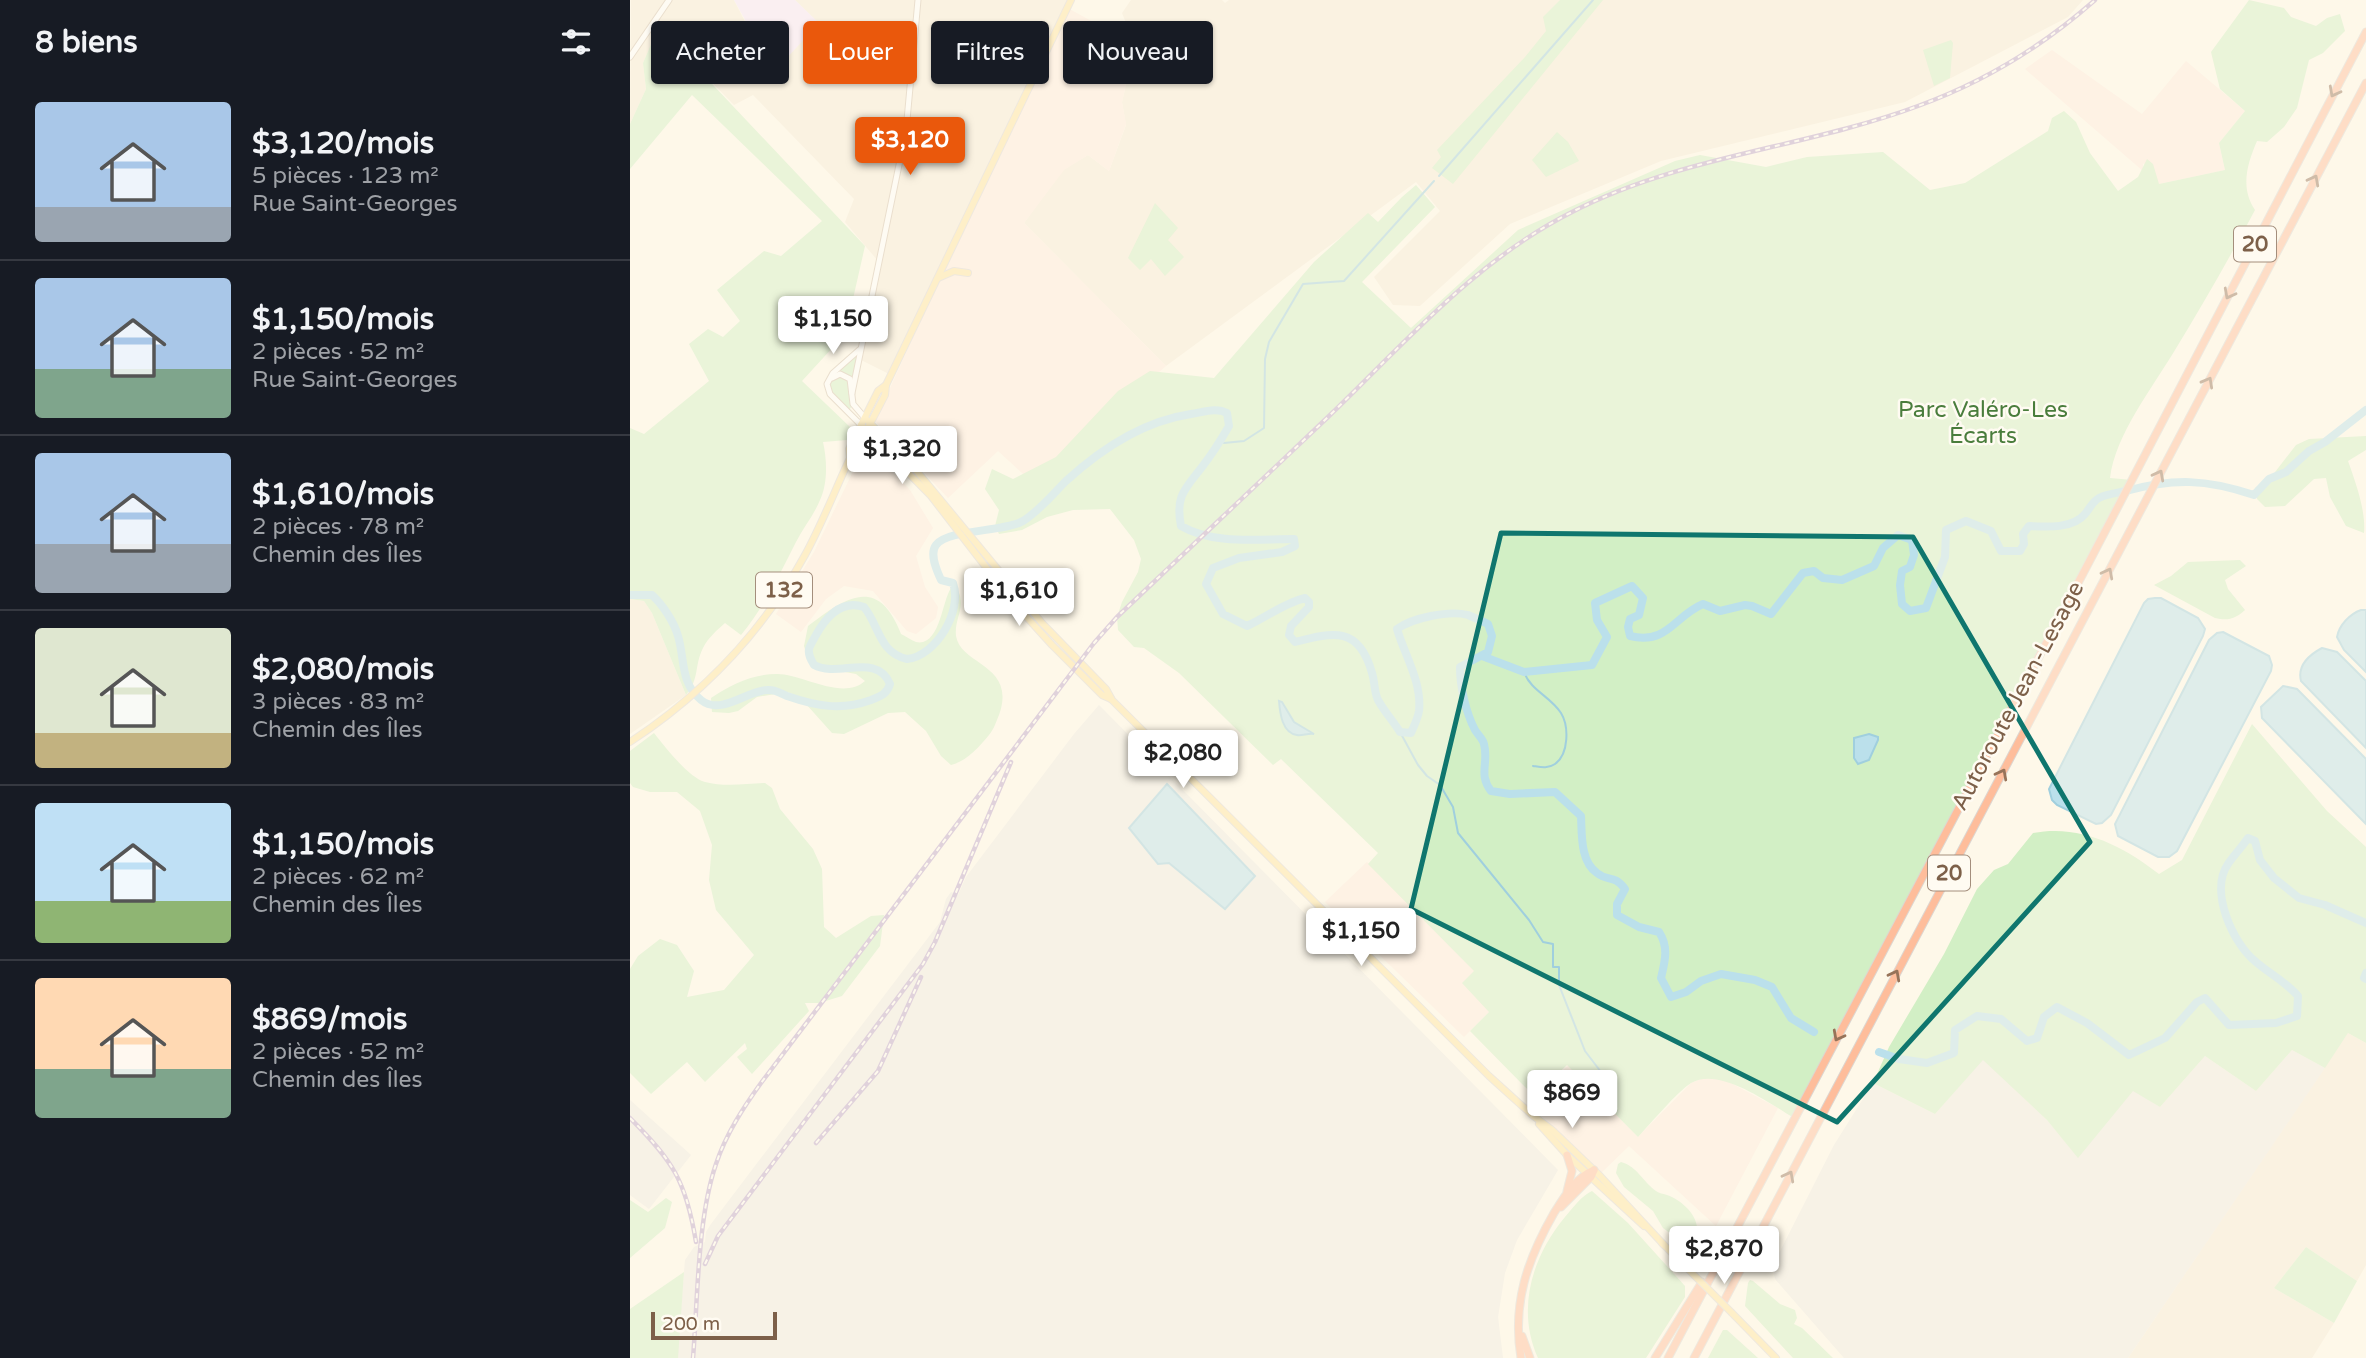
<!DOCTYPE html>
<html lang="fr">
<head>
<meta charset="utf-8">
<style>
  body { margin:0; font-family:"Varela Round",sans-serif; background:#20242c; color:#f1f3f6; height:100vh; display:flex; flex-direction:column; font-size:26px; white-space:nowrap }
  * { box-sizing:border-box; margin:0 }
  p { font-size:23px; color:#9ea1a6 }
  .icon { flex:none; width:38px; height:38px; fill:none; stroke:currentColor; stroke-width:2; stroke-linecap:round; stroke-linejoin:round }
  .map { position:relative; flex:1; overflow:hidden }
  .panel { display:flex; flex-direction:column; background:#171b24; width:630px }
  .panel>* { flex:none }
  .top-card { position:absolute; left:21px; top:21px; width:665px; height:63px; display:flex; gap:14px }
  .scale { position:absolute; left:21px; bottom:18px; width:126px; box-sizing:border-box; padding-left:7px; border:4px solid #7d6049; border-top:0; font-size:19px; line-height:24px; white-space:nowrap; color:#7d6049; -webkit-text-stroke:5px #fffbf2; paint-order:stroke }
  .price { position:absolute; translate:-50% -60px; padding:0 16px; border-radius:7px; background:#fff; color:#222; font-size:23px; line-height:46px; filter:drop-shadow(0 2px 4px #0008) }
  .price::after { content:''; position:absolute; left:50%; top:42px; width:21px; height:16px; margin-left:-10px; background:inherit; clip-path:polygon(0 0,100% 0,50% 100%) }
  .price.on { background:#ea580c; color:#fff }
  ul { padding:0; list-style:none }
  li { display:flex; align-items:center; gap:21px; height:175px; padding:0 35px }
  li+li { border-top:2px solid #363941 }
  li span { display:grid; place-items:center; flex:none; width:196px; height:140px; border-radius:7px; color:#555 }
  li>.icon { margin-inline-start:auto }
  span .icon { width:84px; height:84px; fill:#fffc; stroke-width:1 }
  li b { font-size:30px }
  h2 { display:flex; justify-content:space-between; align-items:center; height:84px; padding:0 35px; font-size:30px }
  .chip { padding:0 24px; border-radius:7px; background:#171b24; box-shadow:0 2px 5px #0004; font-size:24px; line-height:63px }
  .chip.on { background:#ea580c; color:#fff }
  main { display:flex; flex:1; min-height:0 }
  .map>svg:first-child { display:block }
</style>
</head>
<body>
<main>
<section class="panel">
<h2>8 biens<svg class="icon" aria-label="filters" viewBox="0 0 24 24"><path d="M4 7h16M4 17h16"/><circle cx="9" cy="7" r="2"/><circle cx="15" cy="17" r="2"/></svg></h2>
<ul>
<li><span style="background:linear-gradient(#a9c7e8 75%,#9aa5b1 0)"><svg class="icon" aria-label="home" viewBox="0 0 24 24"><path d="M3 11l9-7 9 7M6 9v11h12V9"/></svg></span><div><b>$3,120/mois</b><p>5 pièces · 123 m²</p><p>Rue Saint-Georges</p></div></li>
<li><span style="background:linear-gradient(#a9c7e8 65%,#7fa58c 0)"><svg class="icon" aria-label="home" viewBox="0 0 24 24"><path d="M3 11l9-7 9 7M6 9v11h12V9"/></svg></span><div><b>$1,150/mois</b><p>2 pièces · 52 m²</p><p>Rue Saint-Georges</p></div></li>
<li><span style="background:linear-gradient(#a9c7e8 65%,#9aa5b1 0)"><svg class="icon" aria-label="home" viewBox="0 0 24 24"><path d="M3 11l9-7 9 7M6 9v11h12V9"/></svg></span><div><b>$1,610/mois</b><p>2 pièces · 78 m²</p><p>Chemin des Îles</p></div></li>
<li><span style="background:linear-gradient(#dfe7d0 75%,#c2b280 0)"><svg class="icon" aria-label="home" viewBox="0 0 24 24"><path d="M3 11l9-7 9 7M6 9v11h12V9"/></svg></span><div><b>$2,080/mois</b><p>3 pièces · 83 m²</p><p>Chemin des Îles</p></div></li>
<li><span style="background:linear-gradient(#bfe0f5 70%,#8fb573 0)"><svg class="icon" aria-label="home" viewBox="0 0 24 24"><path d="M3 11l9-7 9 7M6 9v11h12V9"/></svg></span><div><b>$1,150/mois</b><p>2 pièces · 62 m²</p><p>Chemin des Îles</p></div></li>
<li><span style="background:linear-gradient(#ffd9b3 65%,#7fa58c 0)"><svg class="icon" aria-label="home" viewBox="0 0 24 24"><path d="M3 11l9-7 9 7M6 9v11h12V9"/></svg></span><div><b>$869/mois</b><p>2 pièces · 52 m²</p><p>Chemin des Îles</p></div></li>
</ul>
</section>
<div class="map">
<svg width="1736" height="1358" viewBox="0 0 1736 1358">
  <rect width="100%" height="100%" fill="#fef8e9"/>
  <g fill="#f7ebd7">
    <path d="M1 0H104L130 51 189 24 165 0H438L259 374 227 358 248 261 215 222 224 199 123 95 104 105 51 51 49 53 28 29 13 63 16 89 0 124Z"/>
    <path d="M501 0H592L595 3 599 0H1453L1438 17 1275 102 1031 161 880 224 790 306 763 305 744 277 810 211 786 182 536 366 394 223 433 170 458 155 479 171 496 125 492 102 505 45 492 13Z"/>
    <path d="M0 599 14 601 22 613 56 695 0 734Z"/>
    <path d="M1718 1033 1736 1043V1265L1727 1281 1676 1247 1644 1288 1704 1323 1682 1358H1498Z"/>
  </g>
  <g fill="#ffeadd">
    <path d="M434 6 505 45 492 102 496 124 479 171 458 155 434 170 394 223 536 366 402 482 368 451 318 498 245 421Z"/>
    <path d="M1422 50 1512 114 1556 61 1615 111 1589 143 1595 170 1529 184 1513 163V171L1395 69Z"/>
    <path d="M236 445 280 490 303 528 286 556 295 587 308 607 306 618 286 634 277 631 243 591 214 586 196 599 171 632 146 614 184 552Z"/>
    <path d="M737 862 872 999 834 1037 695 902Z"/>
    <path d="M938 1066 1008 1137 1061 1083 1076 1077 1093 1079 1148 1108 1086 1226 999 1146 971 1173 898 1103Z"/>
  </g>
  <g fill="#efeae2">
    <path d="M469 705 928 1170 887 1240 875 1273 868 1317 873 1358H47L55 1260 64 1247 75 1242 76 1232 81 1224 310 922 316 899 321 892 328 895 336 877 444 734Z"/>
    <path d="M1662 1050 1695 1068 1498 1358H1214L1145 1279 1143 1265 1204 1145 1243 1083 1305 1114 1353 1059 1417 1120 1448 1157 1503 1090 1530 1107 1575 1056 1626 1091Z"/>
    <path d="M0 1100 61 1155 19 1209 0 1195Z"/>
  </g>
  <path fill="#f5e5fb" d="M104 0H165L189 23 144 72Z"/>
  <g fill="#d2efc5">
    <path d="M930 0H973L823 184 802 168 811 157 807 150 895 57 916 31 913 17Z"/>
    <path d="M1619 0 1654 8 1661 17 1686 26 1697 18 1710 14 1715 31 1693 53 1679 60 1667 108 1654 127 1637 142 1627 141C1617 164 1610 188 1625 210 1600 257 1573 304 1545 350 1523 387 1485 435 1480 478L1502 480 1164 1118C1139 1103 1089 1066 1061 1083 1047 1092 1021 1123 1008 1137L937 1065 904 1096 840 1031 859 1012 832 983 844 971 738 864 748 853 651 759 643 765 549 673 514 648 504 647 488 630 487 617 492 602 508 572 511 559 504 540 480 509 443 510 417 517 392 530 369 534 365 526 369 510 355 489 362 469 383 479 426 457 488 391 520 371 584 378 684 262 738 213 748 222 772 197 786 185 805 207 732 282 781 328 888 230 1045 161 1070 155 1136 167 1177 157 1253 152 1300 190 1335 183 1418 131 1422 118 1434 111 1446 122 1460 153 1488 191 1508 177 1517 159 1523 164 1529 184 1595 170 1589 143 1615 111 1590 89 1581 52Z"/>
    <path d="M28 28 48 52 51 51 235 246 215 334 172 381 220 427V433L217 440 193 442C197 460 198 483 190 500 184 515 173 528 166 542 149 575 135 606 111 635L95 623C87 630 78 638 73 648 64 666 70 678 56 695L22 613 14 601 0 599V428L14 434 79 381 59 344 78 329 93 337 110 321 87 290 134 251 151 256 192 221 62 95 0 169V124L16 89 13 63Z"/>
    <path d="M1321 40 1323 43 1320 78 1304 86 1293 50Z"/>
    <path d="M927 132 938 142 949 161 916 177 902 160Z"/>
    <path d="M525 203 548 228 538 240 554 257 535 276 521 259 510 270 498 258Z"/>
    <path d="M231 348 223 384V404L218 412 197 390 201 376Z"/>
    <path d="M1736 436V450L1718 461C1725 481 1736 510 1734 533L1716 526 1700 497 1696 478 1684 479 1655 506 1635 507 1627 499 1625 488 1642 476 1666 445 1679 439Z"/>
    <path d="M1610 560 1616 566 1595 580 1598 589 1615 610C1605 619 1598 621 1585 618L1524 585 1541 576 1558 562Z"/>
    <path d="M321 588H327C337 607 324 618 326 636 331 666 387 664 369 715 366 722 364 729 359 735 349 747 337 761 321 765L311 756 296 731 275 712 258 713 214 734 202 733 176 704 165 695 157 692 127 697 108 711 99 713 82 712 81 698C101 685 122 674 147 674 172 674 213 701 235 681L226 674 193 668 178 659 174 646 178 626C215 598 248 574 271 634 275 636 281 640 286 642 310 647 312 601 321 588Z"/>
    <path d="M1622 724 1697 811 1736 847V1043L1718 1033 1695 1068 1662 1050 1626 1091 1575 1056 1530 1107 1503 1091 1448 1158 1417 1120 1353 1060 1305 1114 1243 1083 1259 1047 1314 954 1347 889 1364 870 1378 864 1403 833C1451 824 1493 846 1529 874L1552 860Z"/>
    <path d="M24 733C34 746 59 778 75 782 93 787 116 784 135 783L142 788 150 809 183 849 192 869 194 927 206 938 241 916 254 915 250 946 212 996 189 1003H175L179 1011 122 1074 107 1057 117 1049 115 1043 75 1082 57 1062 21 1094 0 1073V969L8 956 30 939 47 945 64 971 57 997 94 990 124 955 86 910 79 880 82 845 70 811 47 792H20L3 787 0 783V751Z"/>
    <path d="M991 1162C1007 1166 1013 1182 1026 1191 1030 1194 1032 1193 1037 1195 1051 1200 1069 1215 1067 1232L1057 1234 1060 1241 1065 1244 1066 1252 1033 1228 1023 1211 994 1187 986 1173 988 1164Z"/>
    <path d="M962 1191 998 1223 1055 1286V1297L1016 1358H908C886 1309 902 1257 935 1217 943 1208 951 1196 962 1191Z"/>
    <path d="M36 1198 42 1202 35 1228 0 1258V1200L18 1212Z"/>
    <path d="M1676 1247 1727 1281 1704 1323 1644 1288Z"/>
    <path d="M54 1272 48 1358H0V1309Z"/>
    <path d="M1120 1280 1123 1281 1150 1304 1165 1310 1167 1318 1164 1324 1172 1328 1203 1358H1163L1115 1306 1118 1283Z"/>
    <path d="M1093 1330H1097L1128 1358H1078Z"/>
  </g>
  <g fill="#bbe0eb" stroke="#a0cfde" stroke-width="2">
    <path d="M1525 598H1531L1568 618 1575 629 1573 636 1481 815 1472 823 1466 824 1427 805 1422 800 1419 789 1514 603 1518 599Z"/>
    <path d="M1731 610H1736V672L1714 650 1707 637C1709 625 1720 614 1731 610Z"/>
    <path d="M1593 632 1639 656 1642 665 1641 671 1547 851 1539 857H1528L1488 836 1485 824 1579 640 1587 633Z"/>
    <path d="M1692 648 1707 652 1736 681V748L1671 681C1667 665 1679 655 1692 648Z"/>
    <path d="M1653 686 1667 689 1736 759V824L1632 718 1631 707Z"/>
    <path d="M649 701 652 702 664 722 684 734C678 733 672 736 667 735 652 733 650 713 649 701Z"/>
    <path d="M1239 734 1248 737V740L1239 760 1228 764 1224 758V738Z"/>
    <path d="M537 784 625 876 595 909 539 863 528 864 499 828Z"/>
  </g>
  <g fill="none" stroke-linecap="round" stroke-linejoin="round">
    <g stroke="#a0cfde" stroke-width="2">
      <path d="M809 176 963 0"/>
      <path d="M590 440 594 443 614 441 634 428 635 359 639 342 673 284 714 281 804 181"/>
      <path d="M894 672C901 691 920 696 931 713 939 726 939 754 925 764 918 769 910 767 903 766"/>
      <path d="M770 732 788 765 797 776 810 785 823 807 828 833 899 920 913 942 923 944V967H929V985L955 1051 981 1085"/>
    </g>
    <g stroke="#bbe0eb" stroke-width="8">
      <path d="M0 595H22C33 605 44 622 48 636 55 659 50 683 71 700 91 716 116 691 137 690 145 689 150 693 157 696 186 706 211 711 241 700 251 696 257 694 260 684 247 652 208 678 184 665 181 660 178 655 179 649 180 645 184 639 186 635 196 617 211 599 234 607 249 625 249 653 277 659 306 656 333 611 323 583L311 580C307 571 299 554 306 545 318 529 374 532 393 521 408 512 423 494 436 481 471 449 514 421 561 414 574 412 586 407 597 413L599 426C591 440 582 454 572 467 555 489 545 496 551 526 584 545 627 539 664 539L665 546 652 552 609 558 583 568 576 584 593 614 617 626C637 617 654 603 675 598L679 602V607L661 626 659 635 665 642C704 632 729 626 742 673 745 682 744 692 748 700 754 711 763 721 770 732L781 733C784 726 788 718 789 711 792 682 775 656 767 629 782 618 819 610 838 615 845 618 852 621 858 624L862 636 858 652 830 667C830 687 836 713 845 730 848 735 853 739 854 744 859 763 848 774 861 791L880 794 925 792 951 816C952 834 950 861 967 873 978 882 984 874 995 889L987 904V915L1009 927 1029 932C1039 947 1035 961 1031 978L1041 997 1056 992 1071 981 1091 974 1125 980 1142 987 1161 1018 1184 1032"/>
      <path d="M852 656 894 672 962 665 977 637 967 620 965 603 1002 586 1013 598 1009 615 1000 619 998 627 1000 636C1038 645 1044 616 1073 604L1090 611 1115 605 1122 606 1141 614 1173 573 1184 571 1193 578 1212 580 1244 566 1253 548 1268 535 1282 540 1284 555 1280 567 1272 571 1270 585 1272 604 1280 611 1296 608 1315 557 1316 530 1336 521 1361 531 1371 551H1390L1394 544 1393 534 1399 526C1416 527 1443 529 1455 514 1460 508 1463 501 1469 498 1477 494 1487 493 1496 491 1544 478 1576 479 1624 495L1639 479 1656 472 1679 451 1695 442 1736 410"/>
      <path d="M1736 973 1734 978 1736 979"/>
      <path d="M1249 1052 1269 1059 1297 1063 1324 1053 1325 1030 1347 1016 1371 1019 1397 1041 1407 1038 1414 1017 1427 1007 1457 1023 1499 1055 1535 1038 1567 1002 1575 998 1599 1025 1646 1023 1667 1016 1668 996C1656 982 1640 974 1626 962 1603 944 1579 891 1598 864 1604 855 1612 847 1618 838L1625 841 1630 860 1644 878 1669 898 1695 905 1736 923"/>
    </g>
    <g stroke="#d3c1ad" stroke-width="7">
      <g id="minor">
        <path d="M0 57 39 0"/>
        <path d="M229 350 203 373 197 384 200 394 231 425"/>
        <path d="M202 378 210 374 220 379 223 404 235 418"/>
        <path d="M222 393 276 131 288 0"/>
      </g>
    </g>
    <g stroke="#ddd6d0" stroke-width="8">
      <g id="major">
        <path d="M308 278 324 271 338 273"/>
        <path d="M235 418 285 469 412 623 476 689 482 700 859 1076 901 1114 922 1130 970 1176 1034 1245"/>
        <path d="M231 425 301 496 382 601 422 645 472 695 481 699"/>
        <path d="M220 458 219 449 248 391 256 385"/>
        <path d="M0 742C73 694 132 633 175 555 192 524 205 490 220 458L226 451 255 395 256 385 441 0"/>
        <path d="M909 1124 937 1155 1014 1226"/>
        <path d="M1032 1243 1068 1279"/>
        <path d="M1102 1313 1146 1358"/>
      </g>
    </g>
    <g stroke="#ddd6d0" stroke-width="9">
      <g id="highway">
        <path d="M937 1191 942 1171 937 1155"/>
        <path d="M931 1207 961 1177 964 1170"/>
        <path d="M892 1336 900 1358"/>
        <path d="M891 1358C882 1304 897 1260 924 1213 934 1197 945 1178 964 1170"/>
        <path d="M1025 1358 1072 1282"/>
        <path d="M1038 1358 1457 566 1736 32"/>
        <path d="M1064 1358 1736 83"/>
      </g>
    </g>
    <use href="#minor" stroke="#fff" stroke-width="5"/>
    <use href="#major" stroke="#ffe4a0" stroke-width="6"/>
    <use href="#highway" stroke="#febd9b" stroke-width="7"/>
    <g stroke="#bda4cb" stroke-width="4.5">
      <g id="rail">
        <path d="M0 1118C43 1161 56 1181 66 1242"/>
        <path d="M186 1143 248 1071 291 977"/>
        <path d="M75 1264 88 1236 293 964 305 942 381 762"/>
        <path d="M63 1358C68 1298 67 1220 86 1164 96 1134 113 1108 131 1083L464 643 487 617C557 550 628 484 698 417 776 342 845 261 942 212 1050 156 1175 148 1288 106 1354 82 1413 46 1465 0"/>
      </g>
    </g>
    <use href="#rail" stroke="#fffbf2" stroke-width="2" stroke-dasharray="5" stroke-linecap="butt"/>
    <g stroke="#ddd6d0" stroke-width="8" stroke-linecap="butt">
      <path id="major-bridge" d="M1068 1279 1102 1313"/>
    </g>
    <use href="#major-bridge" stroke="#ffe4a0" stroke-width="6"/>
  </g>
  <defs><path id="oneway-chevron" d="M-2-3.5L2.5 0L-2 3.5" fill="none" stroke-width="1.6" stroke-linecap="round" stroke-linejoin="round" transform="scale(1.75)"/></defs>
  <g stroke="#977359">
    <use href="#oneway-chevron" transform="translate(1704 92) rotate(118)"/>
    <use href="#oneway-chevron" transform="translate(1684 180) rotate(-62)"/>
    <use href="#oneway-chevron" transform="translate(1599 294) rotate(118)"/>
    <use href="#oneway-chevron" transform="translate(1578 382) rotate(-61)"/>
    <use href="#oneway-chevron" transform="translate(1529 475) rotate(-62)"/>
    <use href="#oneway-chevron" transform="translate(1478 573) rotate(-62)"/>
    <use href="#oneway-chevron" transform="translate(1372 774) rotate(-62)"/>
    <use href="#oneway-chevron" transform="translate(1265 975) rotate(-62)"/>
    <use href="#oneway-chevron" transform="translate(1208 1036) rotate(118)"/>
    <use href="#oneway-chevron" transform="translate(1159 1176) rotate(-62)"/>
  </g>
  <path d="M0 0H1736V1358H0ZM871 533 1283 537 1460 842 1207 1122 781 909Z" fill="#fef8e9" fill-opacity=".55" fill-rule="evenodd"/>
  <path fill="none" stroke="#0f766e" stroke-width="5" stroke-linejoin="round" d="M871 533 1283 537 1460 842 1207 1122 781 909Z"/>
  <g text-anchor="middle" dominant-baseline="central" stroke-width="5" stroke-linejoin="round" paint-order="stroke">
    <g fill="#fffbf2" stroke="#a48e7c" stroke-width="2">
      <rect x="1604" y="226.5" width="42" height="35" rx="5"/>
      <rect x="126" y="572.5" width="56" height="35" rx="5"/>
      <rect x="1298" y="855.5" width="42" height="35" rx="5"/>
    </g>
    <g font-size="21" font-weight="bold" fill="#7d6049">
      <text x="1625" y="244">20</text>
      <text x="154" y="590">132</text>
      <text x="1319" y="873">20</text>
    </g>
    <g font-size="23" fill="#4a7d3c" stroke="#fffbf2">
      <text x="1353" y="410">Parc Valéro-Les<tspan x="1353" dy="26">Écarts</tspan></text>
    </g>
    <g font-size="23" fill="#7d6049" stroke="#fffbf2">
      <text transform="translate(1388 696) rotate(-62)">Autoroute Jean-Lesage</text>
    </g>
  </g>
</svg>
<div class="scale">200 m</div>
<b class="price on" style="left:280px;top:177px">$3,120</b>
<b class="price" style="left:203px;top:356px">$1,150</b>
<b class="price" style="left:272px;top:486px">$1,320</b>
<b class="price" style="left:389px;top:628px">$1,610</b>
<b class="price" style="left:553px;top:790px">$2,080</b>
<b class="price" style="left:731px;top:968px">$1,150</b>
<b class="price" style="left:942px;top:1130px">$869</b>
<b class="price" style="left:1094px;top:1286px">$2,870</b>
<div class="top-card">
<a class="chip">Acheter</a>
<a class="chip on">Louer</a>
<a class="chip">Filtres</a>
<a class="chip">Nouveau</a>
</div>
</div>
</main>
</body>
</html>
